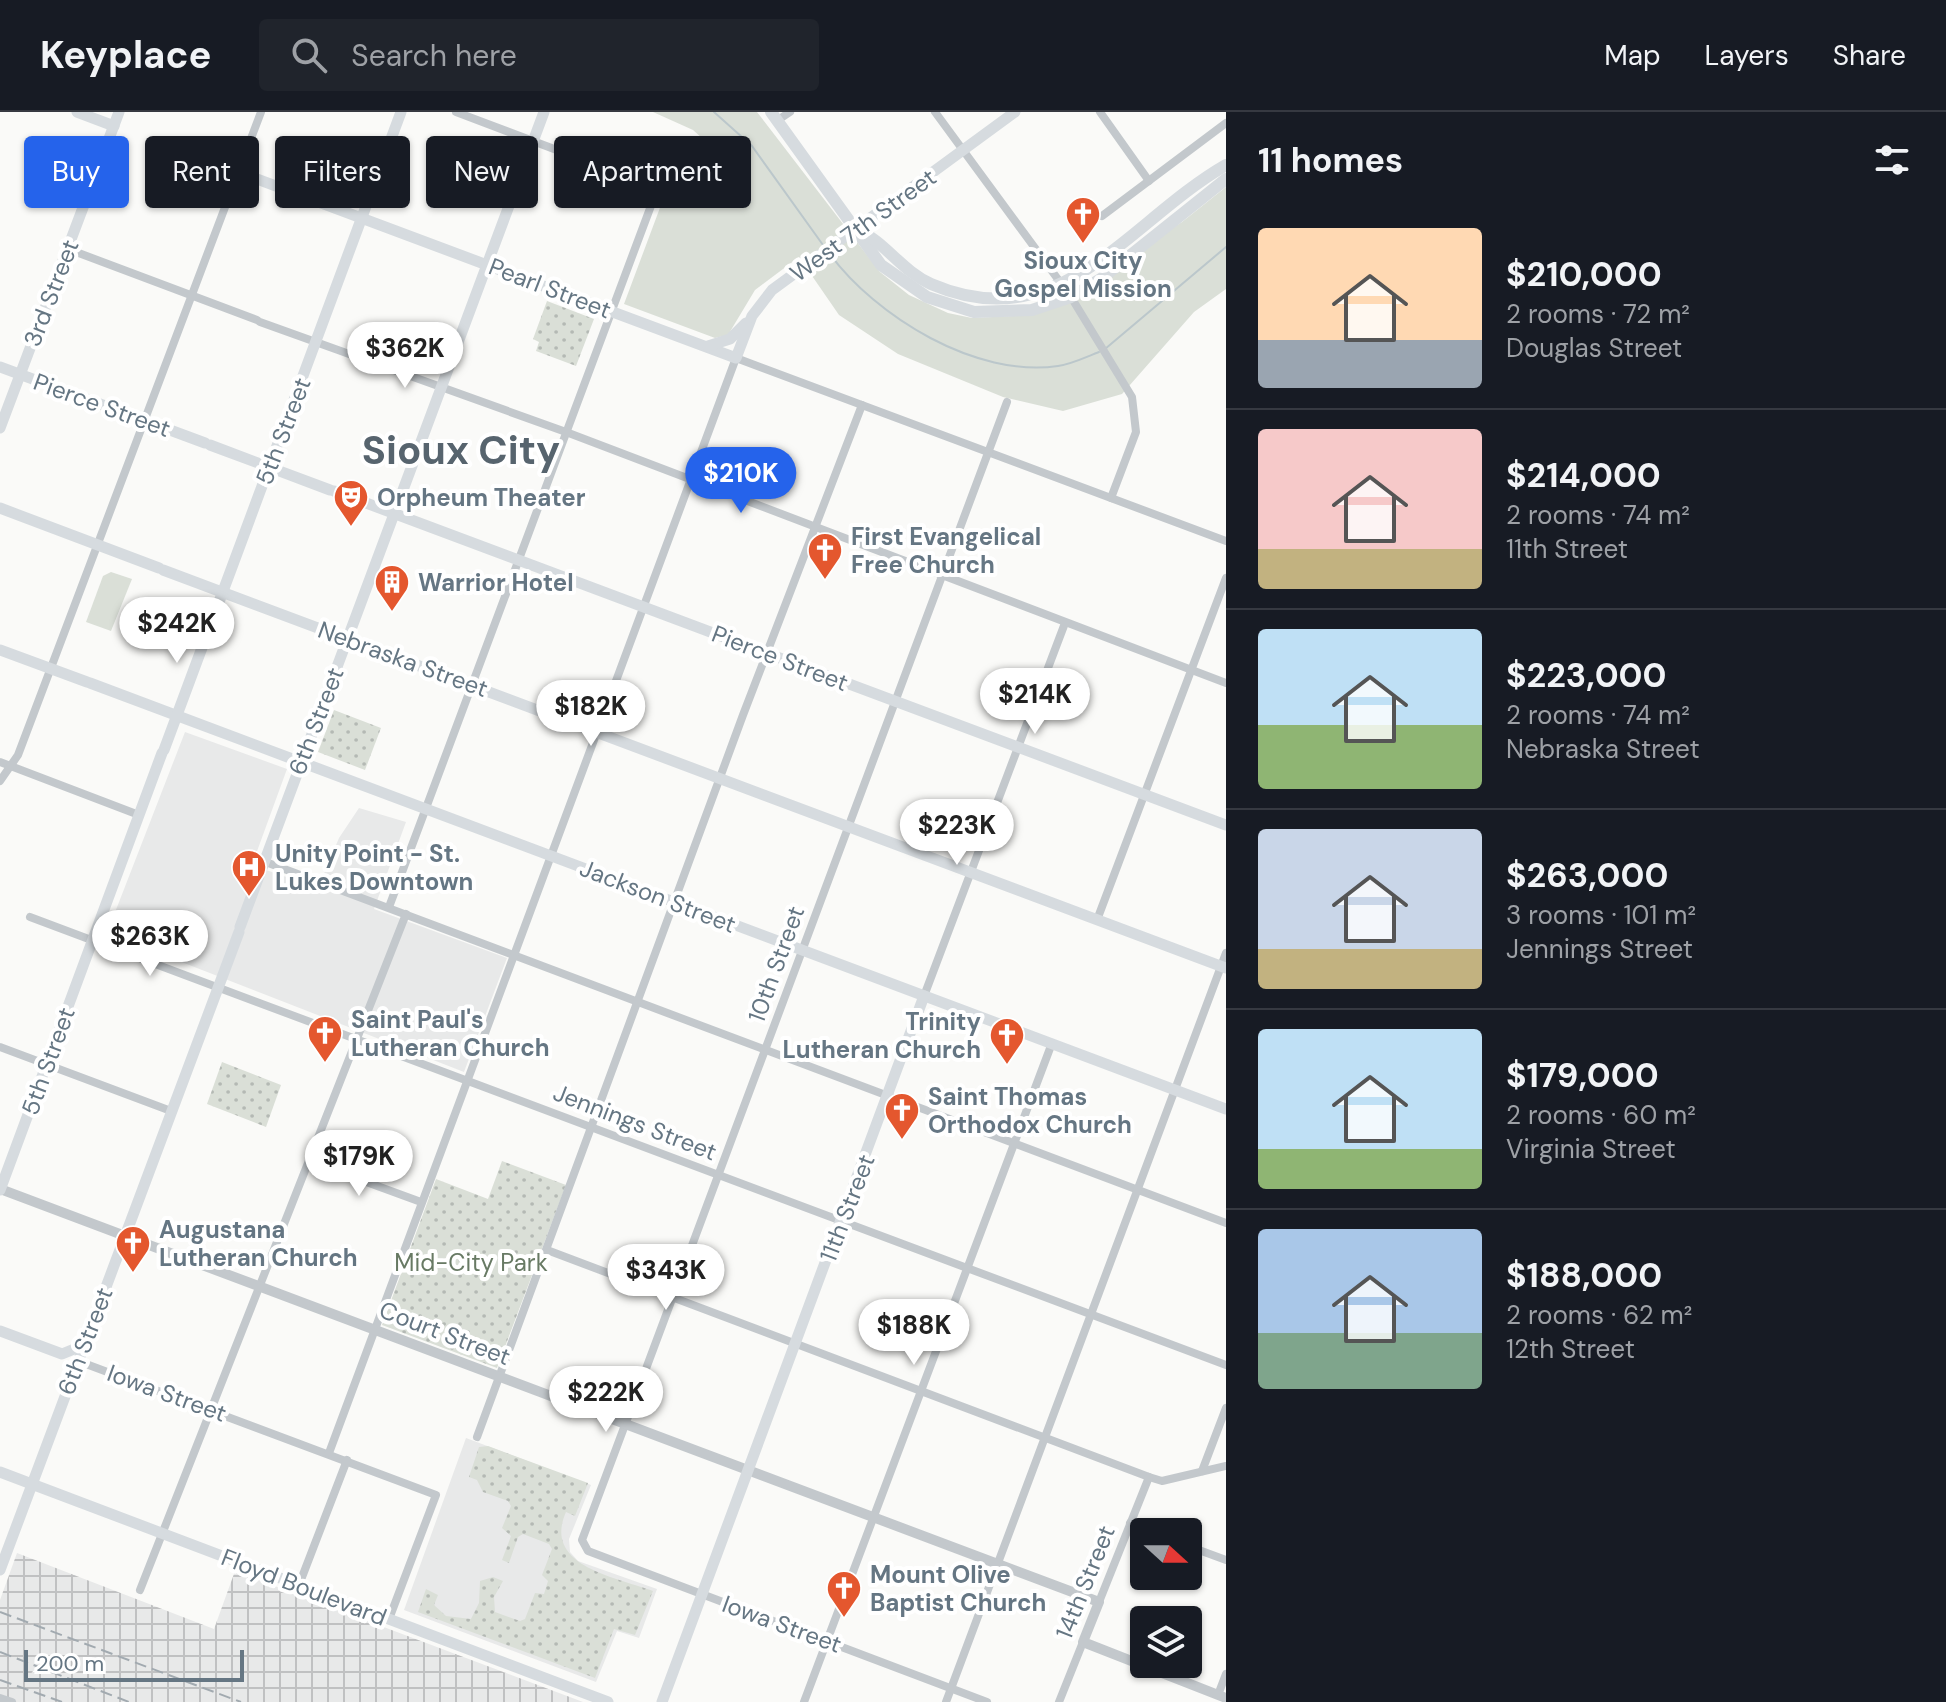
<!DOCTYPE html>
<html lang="en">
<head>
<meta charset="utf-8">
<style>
  body { margin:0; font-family:"DM Sans",sans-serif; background:#20242c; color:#f1f3f6; height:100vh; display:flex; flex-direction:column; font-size:30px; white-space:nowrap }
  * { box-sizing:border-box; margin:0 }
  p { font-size:26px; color:#9ea1a6 }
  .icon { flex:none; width:44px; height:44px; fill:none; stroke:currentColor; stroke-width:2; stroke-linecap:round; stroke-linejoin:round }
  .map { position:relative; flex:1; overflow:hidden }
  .panel { display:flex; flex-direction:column; background:#171b24; width:720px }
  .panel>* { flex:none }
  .guide { position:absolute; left:24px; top:24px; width:760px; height:72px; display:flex; gap:16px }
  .needle { width:52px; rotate:111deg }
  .controls { position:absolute; left:1130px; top:1406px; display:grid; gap:16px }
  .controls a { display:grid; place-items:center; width:72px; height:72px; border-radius:8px; background:#171b24; box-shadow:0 2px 6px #0004; font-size:40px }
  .scale { position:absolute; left:24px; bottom:20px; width:220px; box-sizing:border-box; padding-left:8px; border:4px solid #657683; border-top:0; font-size:22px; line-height:28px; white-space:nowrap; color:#657683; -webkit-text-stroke:6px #fff; paint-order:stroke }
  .price { position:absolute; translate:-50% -68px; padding:0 18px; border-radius:28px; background:#fff; color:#222; font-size:26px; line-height:52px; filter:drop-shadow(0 2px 4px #0008) }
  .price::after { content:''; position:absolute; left:50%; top:48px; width:24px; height:18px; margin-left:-12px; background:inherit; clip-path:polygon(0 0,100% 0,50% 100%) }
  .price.selected { background:#2563eb; color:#fff }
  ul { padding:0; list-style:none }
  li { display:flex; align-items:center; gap:24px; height:200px; padding:0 32px }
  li+li { border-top:2px solid #363941 }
  li span { display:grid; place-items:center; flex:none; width:224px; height:160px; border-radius:8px; color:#555 }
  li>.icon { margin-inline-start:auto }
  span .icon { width:96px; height:96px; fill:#fffc; stroke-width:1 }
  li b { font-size:34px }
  h2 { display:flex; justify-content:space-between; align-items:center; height:96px; padding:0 32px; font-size:34px }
  .pill { padding:0 28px; border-radius:8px; background:#171b24; box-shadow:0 2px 6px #0004; font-size:28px; line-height:72px }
  .pill.selected { background:#2563eb; color:#fff }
  header { display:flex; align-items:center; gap:48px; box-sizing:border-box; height:112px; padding:0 40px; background:#171b24; border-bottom:2px solid #363941 }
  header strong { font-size:38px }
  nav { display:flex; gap:44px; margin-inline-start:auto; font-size:28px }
  .search { width:560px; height:72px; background:#20242c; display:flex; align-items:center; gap:20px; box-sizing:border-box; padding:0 28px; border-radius:8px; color:#9ea1a6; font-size:30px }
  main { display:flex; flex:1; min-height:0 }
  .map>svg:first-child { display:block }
</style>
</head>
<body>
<header>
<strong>Keyplace</strong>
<div class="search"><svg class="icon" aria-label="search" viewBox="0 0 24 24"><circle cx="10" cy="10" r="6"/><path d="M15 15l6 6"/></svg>Search here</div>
<nav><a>Map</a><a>Layers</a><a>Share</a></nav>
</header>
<main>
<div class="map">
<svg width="1226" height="1590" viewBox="0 0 1226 1590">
  <defs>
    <pattern id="industrial-grid" width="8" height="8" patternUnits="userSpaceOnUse" patternTransform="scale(2)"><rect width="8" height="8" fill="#e8e9e9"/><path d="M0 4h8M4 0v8" fill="none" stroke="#c0c1c2"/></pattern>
    <pattern id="park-dots" width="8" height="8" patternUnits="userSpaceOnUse" patternTransform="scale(2)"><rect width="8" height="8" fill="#dadfd7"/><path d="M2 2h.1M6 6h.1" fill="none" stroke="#b4b9b4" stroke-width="1.8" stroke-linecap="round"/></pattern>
  </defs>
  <rect width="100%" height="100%" fill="#fafaf8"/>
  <g fill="#e8e9e9">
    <path d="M185 620 287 657 252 753 318 776 339 726 359 696 406 710 374 797 507 846 464 960 107 821Z"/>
    <path d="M466 1326 591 1373 569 1427 570 1440 578 1449 657 1477 639 1526 617 1519 596 1570 404 1498Z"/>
  </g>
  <path fill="url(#industrial-grid)" d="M17 1441 214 1517 235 1459 583 1590H6L0 1588V1488Z"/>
  <g fill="#dadfd7">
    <path d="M653 0H757L880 160 909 183 948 201 972 206 1035 203 1182 110 1226 75V177L1194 200 1122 282 1063 299 1003 285 898 242 839 203 799 145 755 178 728 223 715 226 624 192 661 93 684 85 731 52 693 18Z"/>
    <path d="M111 460 132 467 111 519 86 510 103 464Z"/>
  </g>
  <g fill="url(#park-dots)">
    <path d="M547 189 594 207 576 254 536 239 539 230 533 227Z"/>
    <path d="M334 598 381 616 365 658 318 640Z"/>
    <path d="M222 950 281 973 266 1015 207 992Z"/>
    <path d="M502 1049 566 1073 497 1256 382 1213 436 1067 488 1087Z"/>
    <path d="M488 1334 588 1371 575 1404 566 1400C542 1454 615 1465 653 1479L635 1523 614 1517 595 1566 418 1500 426 1477 438 1483 434 1493 446 1504 471 1507 479 1491 480 1469 493 1465 503 1469 494 1485 495 1500 520 1509 525 1507 535 1481 544 1482 548 1469 542 1463 552 1437 549 1432 523 1422 518 1425 509 1451 502 1448 511 1424 502 1416 511 1394 508 1389 483 1380 477 1368 469 1365 479 1335Z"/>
  </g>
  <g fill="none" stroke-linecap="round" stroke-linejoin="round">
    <g stroke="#bbc7cb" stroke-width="2">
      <path d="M714 0 752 34 823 133"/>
      <path d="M829 141C876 205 976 266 1058 254 1072 252 1086 245 1099 240"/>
      <path d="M1105 237 1226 135"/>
    </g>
    <g stroke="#c3c8cc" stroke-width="8">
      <path d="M456 0 676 83 722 47"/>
      <path d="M935 0 1071 185 1132 285 1136 320 1111 386"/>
      <path d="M1100 0 1149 69"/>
      <path d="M778 8 790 0"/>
      <path d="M1102 104 1226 11"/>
      <path d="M68 137 257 208"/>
      <path d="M260 210 566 320 1226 571"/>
      <path d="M0 650 139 703"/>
      <path d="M0 669 18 643 261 0"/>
      <path d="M263 749 1226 1111"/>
      <path d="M389 795 658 75"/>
      <path d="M30 805 1226 1253"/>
      <path d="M1097 808 1226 466"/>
      <path d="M924 884 1065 511"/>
      <path d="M0 935 171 999"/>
      <path d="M309 1049 421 1090"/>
      <path d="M547 1138 1149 1365 1162 1369 1226 1354"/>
      <path d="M78 1249 436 1383 389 1507"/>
      <path d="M477 1325 743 603 862 293"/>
      <path d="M329 1341 736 246 1226 429"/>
      <path d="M1202 1359 1226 1296"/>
      <path d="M1130 1411 1153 1420"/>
      <path d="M1188 1434 1226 1448"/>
      <path d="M299 1473 347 1348"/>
      <path d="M140 1478 406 802"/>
      <path d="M1099 1490 1149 1365"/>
      <path d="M1218 1583 1226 1562"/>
      <path d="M0 1586 12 1590"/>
      <path d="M804 1590 1052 931"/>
      <path d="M946 1590 1226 841"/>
      <path d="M987 1590 588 1439 582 1428 1007 290"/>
      <path d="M1059 1590 1083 1530"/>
    </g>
    <path stroke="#c3c8cc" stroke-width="10" d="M0 1077 1099 1490 1083 1530 1226 1586"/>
    <g stroke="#d6dbdf" stroke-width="11">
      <path d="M77 0 114 14"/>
      <path d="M238 60 736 246 752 204 772 178 1015 0"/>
      <path d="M708 234 730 227 746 211"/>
      <path d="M0 255 205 331"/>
      <path d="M0 316 119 0"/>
      <path d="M210 333 330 378"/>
      <path d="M334 379 1226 713"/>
      <path d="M0 396 159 456"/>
      <path d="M163 458 1226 856"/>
      <path d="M0 538 87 570"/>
      <path d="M90 571 1226 997"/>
      <path d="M164 638 401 0"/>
      <path d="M240 815 544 0"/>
      <path d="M0 1078 162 641"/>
      <path d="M0 1219 62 1242 84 1233"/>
      <path d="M0 1360 608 1590"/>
      <path d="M0 1458 239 820"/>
      <path d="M662 1590 924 884"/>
    </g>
    <g stroke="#d6dbdf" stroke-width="12">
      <path d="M771 0 881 153 927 185 974 200 1032 198 1071 185 1102 166 1226 67"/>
      <path d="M857 117C886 131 902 159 931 172 1061 228 1127 110 1226 53"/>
    </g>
    <g stroke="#a2aab0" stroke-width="2" stroke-dasharray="12 6" stroke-linecap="butt">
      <path d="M0 1500 241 1590"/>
      <path d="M0 1540 129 1590"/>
      <path d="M0 1568 62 1590"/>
    </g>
  </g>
  <defs>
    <g id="church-pin" transform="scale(1.8)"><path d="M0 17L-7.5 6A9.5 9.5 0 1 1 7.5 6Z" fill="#e4572e" stroke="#fff"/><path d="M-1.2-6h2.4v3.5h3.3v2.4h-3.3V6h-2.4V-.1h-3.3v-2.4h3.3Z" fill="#fff"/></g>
    <g id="theatre-pin" transform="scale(1.8)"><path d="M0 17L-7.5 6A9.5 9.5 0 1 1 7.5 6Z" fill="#e4572e" stroke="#fff"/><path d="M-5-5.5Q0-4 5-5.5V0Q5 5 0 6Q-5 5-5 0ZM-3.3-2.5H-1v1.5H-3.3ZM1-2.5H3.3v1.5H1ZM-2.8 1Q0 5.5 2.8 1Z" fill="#fff"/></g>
    <g id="building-pin" transform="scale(1.8)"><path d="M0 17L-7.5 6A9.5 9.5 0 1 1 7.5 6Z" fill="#e4572e" stroke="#fff"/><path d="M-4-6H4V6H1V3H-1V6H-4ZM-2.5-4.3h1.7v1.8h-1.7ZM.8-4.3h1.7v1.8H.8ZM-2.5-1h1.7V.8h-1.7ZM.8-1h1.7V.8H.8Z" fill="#fff"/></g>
    <g id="hospital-pin" transform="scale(1.8)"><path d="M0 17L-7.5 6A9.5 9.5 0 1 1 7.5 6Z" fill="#e4572e" stroke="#fff"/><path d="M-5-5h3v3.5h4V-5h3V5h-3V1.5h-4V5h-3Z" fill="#fff"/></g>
  </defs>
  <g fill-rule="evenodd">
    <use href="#church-pin" x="1083" y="102"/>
    <use href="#theatre-pin" x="351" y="385"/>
    <use href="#church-pin" x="825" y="438"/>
    <use href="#building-pin" x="392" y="470"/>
    <use href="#hospital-pin" x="249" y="755"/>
    <use href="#church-pin" x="325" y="921"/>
    <use href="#church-pin" x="1007" y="923"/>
    <use href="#church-pin" x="902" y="998"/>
    <use href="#church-pin" x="133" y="1131"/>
    <use href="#church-pin" x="844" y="1476"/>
  </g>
  <g text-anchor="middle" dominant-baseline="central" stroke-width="8" stroke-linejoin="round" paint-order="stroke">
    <g font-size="24" fill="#657683" stroke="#fff">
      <text transform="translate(863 113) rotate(-36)">West 7th Street</text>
      <text transform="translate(550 176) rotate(21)">Pearl Street</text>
      <text transform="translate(51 181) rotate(-69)">3rd Street</text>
      <text transform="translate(102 293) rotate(20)">Pierce Street</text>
      <text transform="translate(283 319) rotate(-69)">5th Street</text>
      <text transform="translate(780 546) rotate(21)">Pierce Street</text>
      <text transform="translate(403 547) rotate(20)">Nebraska Street</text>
      <text transform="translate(316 609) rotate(-69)">6th Street</text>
      <text transform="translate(658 784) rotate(21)">Jackson Street</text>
      <text transform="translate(776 852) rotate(-70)">10th Street</text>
      <text transform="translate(48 949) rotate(-70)">5th Street</text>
      <text transform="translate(635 1010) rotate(21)">Jennings Street</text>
      <text transform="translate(847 1096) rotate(-69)">11th Street</text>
      <text transform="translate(445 1221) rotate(21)">Court Street</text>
      <text transform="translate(85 1229) rotate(-69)">6th Street</text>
      <text transform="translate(167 1281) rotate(20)">Iowa Street</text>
      <text transform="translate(1085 1470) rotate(-68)">14th Street</text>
      <text transform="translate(304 1475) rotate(21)">Floyd Boulevard</text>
      <text transform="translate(782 1512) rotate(20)">Iowa Street</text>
    </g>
    <g font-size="24" font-weight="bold" fill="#657683" stroke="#fff" text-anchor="start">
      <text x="1083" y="148" text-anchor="middle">Sioux City<tspan x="1083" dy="28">Gospel Mission</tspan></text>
      <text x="377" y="385">Orpheum Theater</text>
      <text x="851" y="424">First Evangelical<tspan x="851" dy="28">Free Church</tspan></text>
      <text x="418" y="470">Warrior Hotel</text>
      <text x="275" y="741">Unity Point - St.<tspan x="275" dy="28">Lukes Downtown</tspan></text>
      <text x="351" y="907">Saint Paul's<tspan x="351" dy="28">Lutheran Church</tspan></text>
      <text x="981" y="909" text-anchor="end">Trinity<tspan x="981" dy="28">Lutheran Church</tspan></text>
      <text x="928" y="984">Saint Thomas<tspan x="928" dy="28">Orthodox Church</tspan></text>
      <text x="159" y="1117">Augustana<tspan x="159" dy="28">Lutheran Church</tspan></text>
      <text x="870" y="1462">Mount Olive<tspan x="870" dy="28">Baptist Church</tspan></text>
    </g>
    <g font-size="24" fill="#687a64" stroke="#fff">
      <text x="471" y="1150">Mid-City Park</text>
    </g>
    <g font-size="40" font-weight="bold" fill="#57646e" stroke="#fff">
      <text x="461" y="338">Sioux City</text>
    </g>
  </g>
</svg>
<div class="controls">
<a><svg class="needle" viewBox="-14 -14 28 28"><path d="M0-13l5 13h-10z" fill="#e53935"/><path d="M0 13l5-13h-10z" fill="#9ea1a6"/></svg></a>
<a><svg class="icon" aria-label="layers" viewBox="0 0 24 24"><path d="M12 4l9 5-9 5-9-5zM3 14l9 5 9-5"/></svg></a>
</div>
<div class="scale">200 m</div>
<b class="price" style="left:405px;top:278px">$362K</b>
<b class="price selected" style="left:741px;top:403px">$210K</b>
<b class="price" style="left:177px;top:553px">$242K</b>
<b class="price" style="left:1035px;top:624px">$214K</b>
<b class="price" style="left:591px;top:636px">$182K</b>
<b class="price" style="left:957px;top:755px">$223K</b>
<b class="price" style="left:150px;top:866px">$263K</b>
<b class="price" style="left:359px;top:1086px">$179K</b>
<b class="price" style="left:666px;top:1200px">$343K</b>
<b class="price" style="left:914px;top:1255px">$188K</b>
<b class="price" style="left:606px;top:1322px">$222K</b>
<div class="guide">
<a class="pill selected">Buy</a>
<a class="pill">Rent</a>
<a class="pill">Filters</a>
<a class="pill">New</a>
<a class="pill">Apartment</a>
</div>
</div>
<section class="panel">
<h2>11 homes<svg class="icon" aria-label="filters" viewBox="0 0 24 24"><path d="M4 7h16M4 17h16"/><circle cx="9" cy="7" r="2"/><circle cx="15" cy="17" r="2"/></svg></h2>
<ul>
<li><span style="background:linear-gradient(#ffd9b3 70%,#9aa5b1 0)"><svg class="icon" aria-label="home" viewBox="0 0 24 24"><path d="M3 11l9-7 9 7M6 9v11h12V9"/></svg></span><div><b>$210,000</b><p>2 rooms · 72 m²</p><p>Douglas Street</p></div></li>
<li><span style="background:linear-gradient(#f6c9c9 75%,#c2b280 0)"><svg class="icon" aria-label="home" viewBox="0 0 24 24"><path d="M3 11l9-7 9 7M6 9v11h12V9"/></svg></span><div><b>$214,000</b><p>2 rooms · 74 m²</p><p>11th Street</p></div></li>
<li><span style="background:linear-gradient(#bfe0f5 60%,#8fb573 0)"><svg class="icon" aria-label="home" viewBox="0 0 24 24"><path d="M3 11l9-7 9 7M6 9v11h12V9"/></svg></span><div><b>$223,000</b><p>2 rooms · 74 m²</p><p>Nebraska Street</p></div></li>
<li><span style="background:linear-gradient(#c9d6e8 75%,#c2b280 0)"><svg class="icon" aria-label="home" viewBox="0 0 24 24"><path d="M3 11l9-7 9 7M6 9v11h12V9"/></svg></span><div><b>$263,000</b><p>3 rooms · 101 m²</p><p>Jennings Street</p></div></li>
<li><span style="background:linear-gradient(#bfe0f5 75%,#8fb573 0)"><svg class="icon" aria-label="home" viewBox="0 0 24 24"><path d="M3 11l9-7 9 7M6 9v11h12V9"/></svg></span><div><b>$179,000</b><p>2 rooms · 60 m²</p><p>Virginia Street</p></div></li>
<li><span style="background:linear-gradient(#a9c7e8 65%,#7fa58c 0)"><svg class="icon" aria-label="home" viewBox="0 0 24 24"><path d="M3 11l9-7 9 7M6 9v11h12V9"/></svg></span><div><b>$188,000</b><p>2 rooms · 62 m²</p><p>12th Street</p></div></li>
</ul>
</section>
</main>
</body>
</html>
